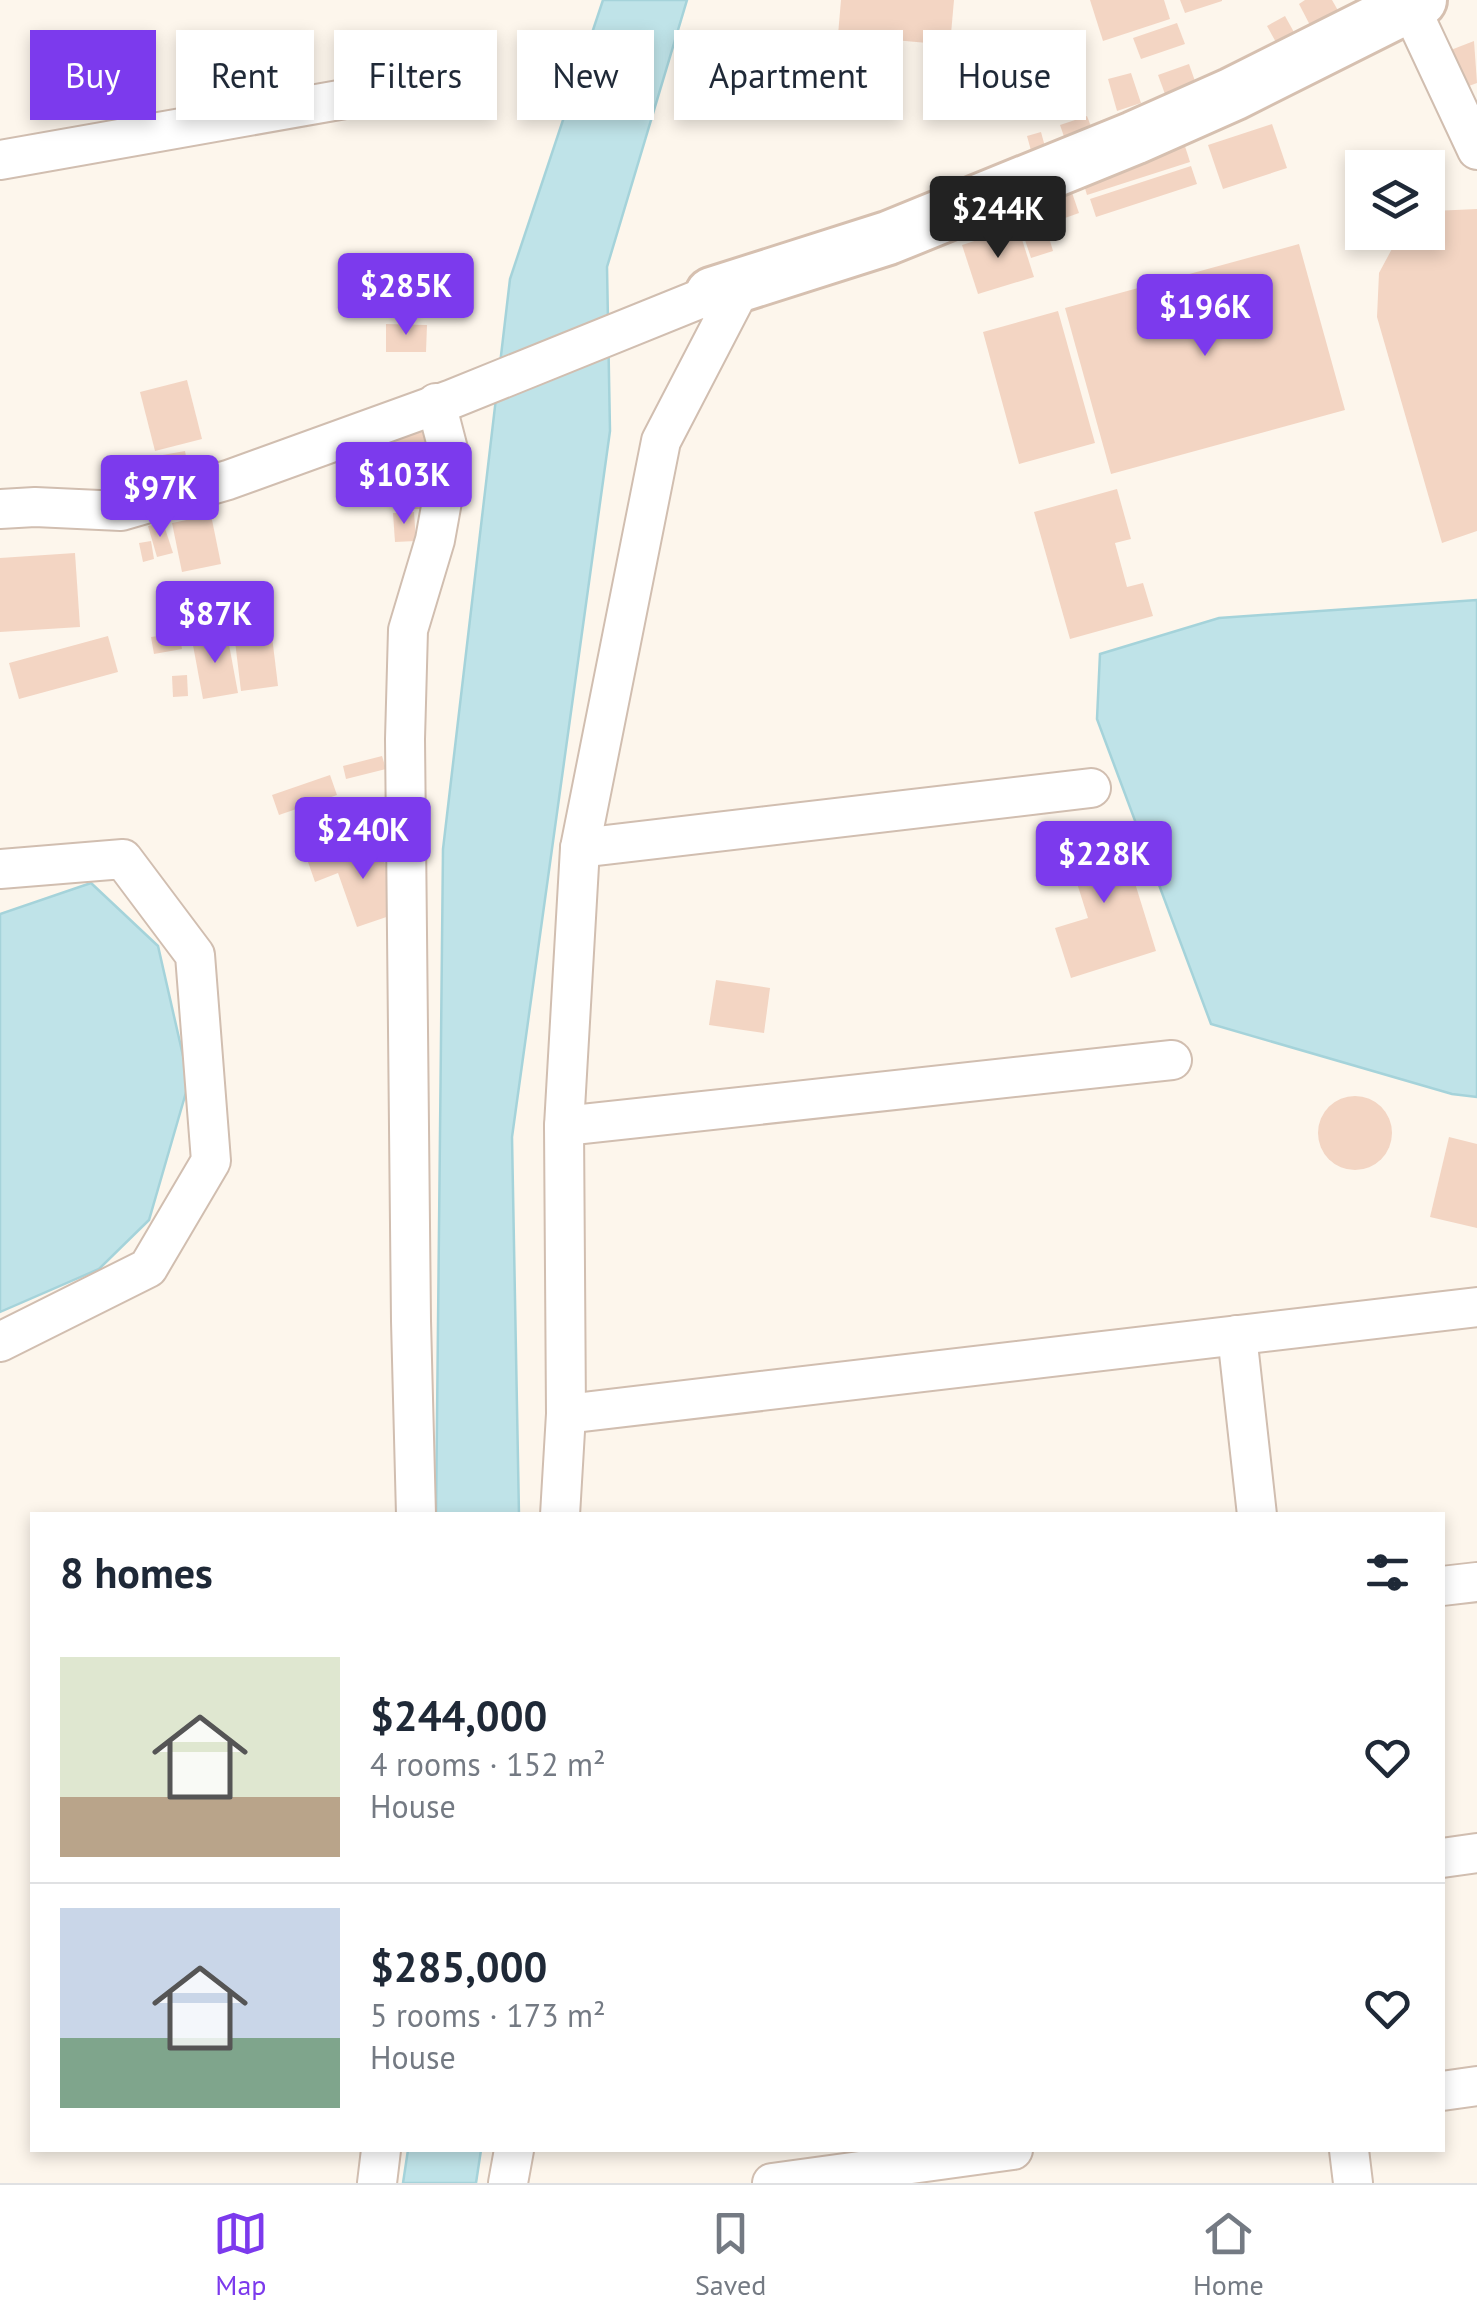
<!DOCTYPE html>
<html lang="en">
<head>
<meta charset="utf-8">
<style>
  body { margin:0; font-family:"PT Sans",sans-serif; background:#f2f2f3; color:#1f2937; height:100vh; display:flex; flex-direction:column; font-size:38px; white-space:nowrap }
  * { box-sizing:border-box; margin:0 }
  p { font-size:32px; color:#747a83 }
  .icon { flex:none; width:55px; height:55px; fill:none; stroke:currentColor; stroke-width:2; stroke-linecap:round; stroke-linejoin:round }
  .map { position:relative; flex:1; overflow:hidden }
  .details { position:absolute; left:30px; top:1512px; width:1415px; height:640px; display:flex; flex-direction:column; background:#fff; border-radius:0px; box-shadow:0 5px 15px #0003 }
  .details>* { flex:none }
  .top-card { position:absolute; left:30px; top:30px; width:1418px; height:90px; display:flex; gap:20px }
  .fabs { position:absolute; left:1345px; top:150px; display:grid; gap:20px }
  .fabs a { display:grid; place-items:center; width:100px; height:100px; border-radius:0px; background:#fff; box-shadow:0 5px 15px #0003; font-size:50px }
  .price { position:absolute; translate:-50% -85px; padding:0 22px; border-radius:10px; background:#7c3aed; color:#fff; font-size:32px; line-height:65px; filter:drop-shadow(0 2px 5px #0008) }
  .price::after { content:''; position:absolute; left:50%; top:60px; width:30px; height:22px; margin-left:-15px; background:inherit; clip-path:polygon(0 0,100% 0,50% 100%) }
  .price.current { background:#222; color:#fff }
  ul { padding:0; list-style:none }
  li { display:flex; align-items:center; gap:30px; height:250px; padding:0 30px }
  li+li { border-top:2px solid #e0e1e3 }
  li span { display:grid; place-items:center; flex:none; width:280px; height:200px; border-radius:0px; color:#555 }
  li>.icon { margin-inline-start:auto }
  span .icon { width:120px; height:120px; fill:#fffc; stroke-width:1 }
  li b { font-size:42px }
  h2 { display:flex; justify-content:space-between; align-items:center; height:120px; padding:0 30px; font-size:42px }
  .chip { padding:0 35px; border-radius:0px; background:#fff; box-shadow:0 5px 15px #0003; font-size:35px; line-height:90px }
  .chip.current { background:#7c3aed; color:#fff }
  .tabs { display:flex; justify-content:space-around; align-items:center; height:140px; border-top:2px solid #e0e1e3; background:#fff; font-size:28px; color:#747a83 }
  .tabs a { display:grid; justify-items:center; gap:5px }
  .tabs .current { color:#7c3aed }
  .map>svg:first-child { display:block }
</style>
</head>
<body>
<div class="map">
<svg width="1477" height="2183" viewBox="0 0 1477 2183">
  <rect width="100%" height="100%" fill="#fdf6ec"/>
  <g fill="#bfe3e8" stroke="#a5d3da" stroke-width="2.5">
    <path d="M603 0H687L607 267 610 431 512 1137 519 1515H436L443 849 510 279Z"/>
    <path d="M1477 600V1097L1452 1094 1211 1024 1097 719 1100 654 1219 618Z"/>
    <path d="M91 883 158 946 189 1082 149 1220 99 1269 0 1312V914Z"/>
    <path d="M408 2150H481L476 2183H403Z"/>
  </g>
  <g fill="#f3d5c3">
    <path d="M841 0H954L950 45 838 35Z"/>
    <path d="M1090 0H1164L1170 19 1103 41Z"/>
    <path d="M1180 0H1222V1L1185 13Z"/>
    <path d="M1305 0H1332L1340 14 1312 29 1299 4Z"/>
    <path d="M1285 16 1300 43 1282 53 1267 26Z"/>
    <path d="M1177 23 1185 44 1141 59 1133 38Z"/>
    <path d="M1474 41 1477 83 1458 90 1443 53Z"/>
    <path d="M1189 64 1196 84 1165 94 1158 75Z"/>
    <path d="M1131 73 1141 103 1117 111 1108 79Z"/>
    <path d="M1087 116 1097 142 1069 151 1060 125Z"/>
    <path d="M1272 124 1287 168 1223 189 1208 145Z"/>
    <path d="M1041 132 1047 154 1033 158 1027 136Z"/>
    <path d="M1184 143 1190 162 1087 195 1081 175Z"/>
    <path d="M1191 166 1197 184 1096 217 1090 199Z"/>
    <path d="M1070 187 1079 213 1051 223 1041 196Z"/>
    <path d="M1477 209V531L1442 543 1377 317 1379 273 1401 232H1428V215L1433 211Z"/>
    <path d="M1043 217 1053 251 1031 258 1020 225Z"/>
    <path d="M1018 227 1034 277 978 294 962 245Z"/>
    <path d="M1299 244 1345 410 1111 474 1065 308Z"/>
    <path d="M1058 311 1095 443 1019 464 983 332Z"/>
    <path d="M386 324 427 325 426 352H386Z"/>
    <path d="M187 380 202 439 155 451 140 392Z"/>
    <path d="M430 426 440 464 384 479 374 441Z"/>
    <path d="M185 451 191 484 163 489 157 456Z"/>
    <path d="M414 485H428L429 509H414Z"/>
    <path d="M1117 489 1131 539 1115 543 1127 587 1143 583 1153 616 1070 639 1034 512Z"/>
    <path d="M414 512 416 541 395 542 393 513Z"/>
    <path d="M211 515 221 564 182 572 172 523Z"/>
    <path d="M163 522 173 553 157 557 148 526Z"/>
    <path d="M151 541 154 559 143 562 139 543Z"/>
    <path d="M75 553 80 627 0 632V558Z"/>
    <path d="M271 628 278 686 241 691 234 633Z"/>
    <path d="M179 633 182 649 154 654 151 637Z"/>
    <path d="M227 634 238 693 203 699 192 640Z"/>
    <path d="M108 636 118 672 19 699 9 663Z"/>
    <path d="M187 675 188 696 173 697 172 676Z"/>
    <path d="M382 756 386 769 346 779 343 766Z"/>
    <path d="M330 775 337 795 279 815 272 795Z"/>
    <path d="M364 815 371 836 304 858 300 846 349 830 346 821Z"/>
    <path d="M1117 825 1156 951 1071 978 1055 928 1088 918 1064 842Z"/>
    <path d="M376 838 390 878 413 908 357 927 338 873 315 882 308 862Z"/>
    <path d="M716 980 770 988 764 1033 709 1025Z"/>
    <circle cx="1355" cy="1133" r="37"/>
    <path d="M1449 1137 1477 1144V1228L1430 1217Z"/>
  </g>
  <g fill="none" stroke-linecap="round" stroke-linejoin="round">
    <g stroke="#d1beb0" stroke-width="42">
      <g id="street">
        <path d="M1410 7 1477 150"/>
        <path d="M0 160 407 88"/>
        <path d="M0 509 35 507 121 511 228 480 452 399 712 294"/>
        <path d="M580 848 1091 788"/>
        <path d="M0 869 123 859 195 955 211 1161 148 1268 0 1342"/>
        <path d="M564 1126 1172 1060"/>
        <path d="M1237 1335 1257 1515"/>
        <path d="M566 1414 1477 1307"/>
        <path d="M416 1515 411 1321 405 739 408 630 435 540 450 457 436 403"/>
        <path d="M560 1515 566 1414 564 1126 580 848 661 441 742 285"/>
        <path d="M1442 1586 1477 1582"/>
        <path d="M1442 1858 1477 1853"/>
        <path d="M1442 2091 1477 2086"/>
        <path d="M1349 2150 1353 2183"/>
        <path d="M377 2183 381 2150"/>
        <path d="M508 2183 514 2150"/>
        <path d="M772 2183 1013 2150"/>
      </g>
    </g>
    <g stroke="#d6c0b0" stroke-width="58">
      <path id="secondary" d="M712 294 888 238 1134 138 1233 94 1420 0"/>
    </g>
    <use href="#street" stroke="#fff" stroke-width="38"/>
    <use href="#secondary" stroke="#fff" stroke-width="52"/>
  </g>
</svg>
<div class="fabs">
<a><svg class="icon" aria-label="layers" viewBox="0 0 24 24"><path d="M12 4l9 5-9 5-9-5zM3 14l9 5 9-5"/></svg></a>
</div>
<b class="price current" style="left:998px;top:261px">$244K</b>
<b class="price" style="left:406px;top:338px">$285K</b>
<b class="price" style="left:1205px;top:359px">$196K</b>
<b class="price" style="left:404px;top:527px">$103K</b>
<b class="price" style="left:160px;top:540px">$97K</b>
<b class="price" style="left:215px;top:666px">$87K</b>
<b class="price" style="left:363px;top:882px">$240K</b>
<b class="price" style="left:1104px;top:906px">$228K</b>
<div class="top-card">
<a class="chip current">Buy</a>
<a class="chip">Rent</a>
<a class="chip">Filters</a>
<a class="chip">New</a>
<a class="chip">Apartment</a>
<a class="chip">House</a>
</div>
<section class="details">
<h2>8 homes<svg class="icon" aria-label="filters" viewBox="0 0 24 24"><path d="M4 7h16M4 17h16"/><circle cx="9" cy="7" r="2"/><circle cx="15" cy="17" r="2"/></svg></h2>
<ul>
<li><span style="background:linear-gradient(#dfe7d0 70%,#b9a48a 0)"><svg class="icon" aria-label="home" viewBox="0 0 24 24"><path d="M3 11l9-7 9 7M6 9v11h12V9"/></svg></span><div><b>$244,000</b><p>4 rooms · 152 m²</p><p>House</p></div><svg class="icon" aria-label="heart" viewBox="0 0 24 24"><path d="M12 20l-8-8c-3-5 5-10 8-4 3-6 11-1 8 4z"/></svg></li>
<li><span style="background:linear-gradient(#c9d6e8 65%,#7fa58c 0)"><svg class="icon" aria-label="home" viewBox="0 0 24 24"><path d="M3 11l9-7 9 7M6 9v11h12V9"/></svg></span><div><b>$285,000</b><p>5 rooms · 173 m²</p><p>House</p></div><svg class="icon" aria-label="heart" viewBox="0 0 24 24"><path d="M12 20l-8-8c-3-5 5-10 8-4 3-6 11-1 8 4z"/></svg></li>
</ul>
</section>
</div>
<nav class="tabs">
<a class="current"><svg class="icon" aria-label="map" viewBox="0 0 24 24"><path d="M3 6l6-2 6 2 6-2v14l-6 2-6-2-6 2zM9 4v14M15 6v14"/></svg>Map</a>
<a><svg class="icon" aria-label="saved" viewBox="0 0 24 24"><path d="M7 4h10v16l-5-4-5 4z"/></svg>Saved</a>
<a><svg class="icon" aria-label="home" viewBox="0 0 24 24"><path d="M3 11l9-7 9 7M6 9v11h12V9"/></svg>Home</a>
</nav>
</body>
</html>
